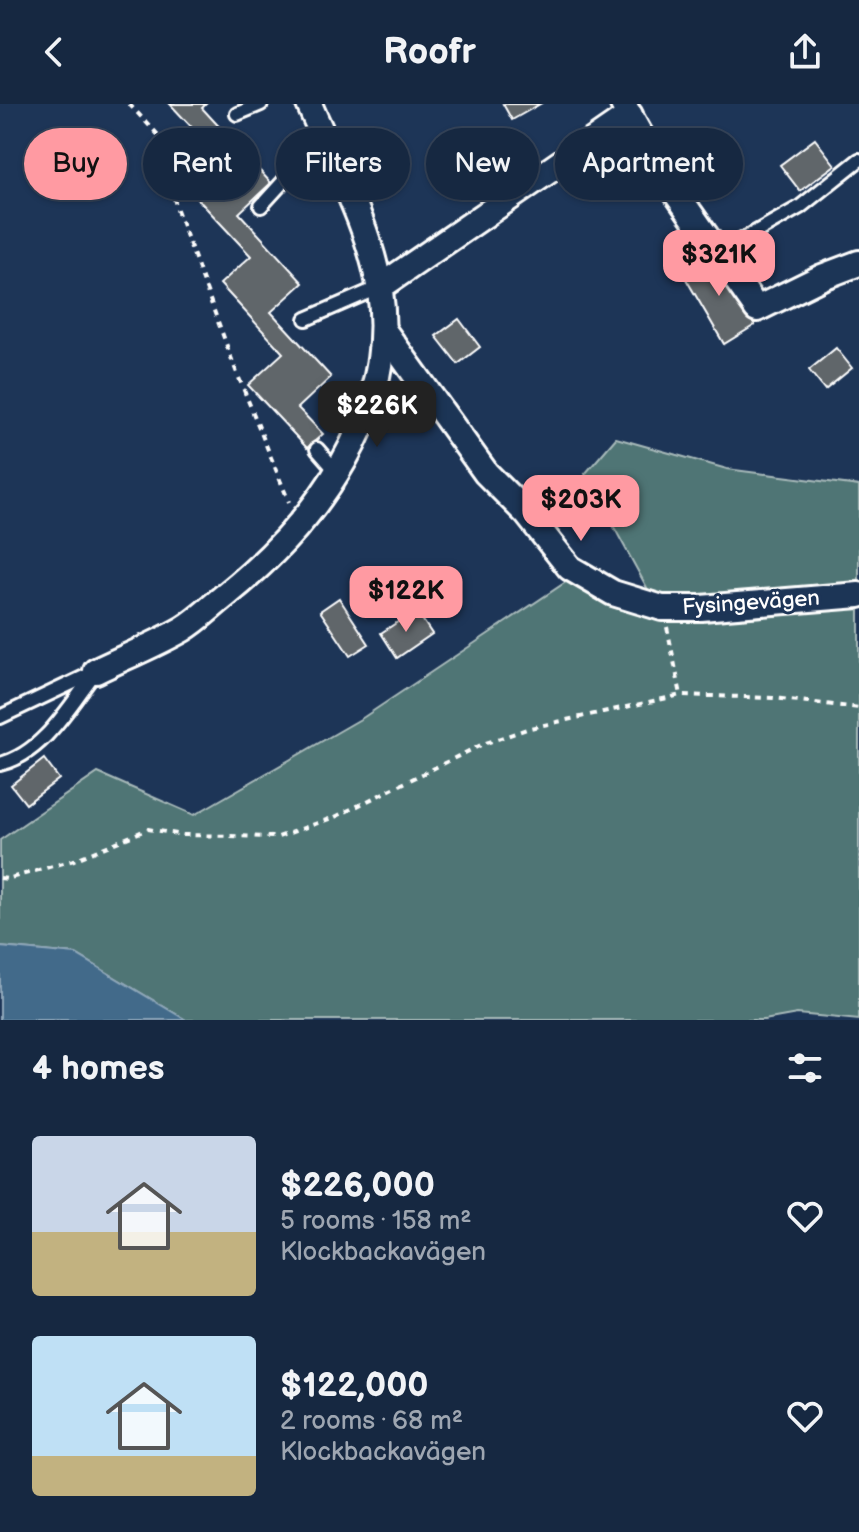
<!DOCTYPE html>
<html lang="en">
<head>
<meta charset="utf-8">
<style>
  body { margin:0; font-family:"Balsamiq Sans",sans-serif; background:#1f3048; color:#f1f3f6; height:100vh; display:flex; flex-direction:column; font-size:30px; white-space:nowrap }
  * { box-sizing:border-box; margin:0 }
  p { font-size:26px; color:#9ea6b1 }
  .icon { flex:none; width:44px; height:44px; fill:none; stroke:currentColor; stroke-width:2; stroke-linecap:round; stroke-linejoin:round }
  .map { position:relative; height:916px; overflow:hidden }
  .drawer { display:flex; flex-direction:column; background:#162841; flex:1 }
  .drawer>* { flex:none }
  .guide { position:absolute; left:24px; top:24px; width:812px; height:72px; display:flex; gap:16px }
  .price { position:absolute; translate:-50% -68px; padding:0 18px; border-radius:16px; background:#ff9aa2; color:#111; font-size:26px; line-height:52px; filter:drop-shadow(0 2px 4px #0008) }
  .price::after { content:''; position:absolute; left:50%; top:48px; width:24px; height:18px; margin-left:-12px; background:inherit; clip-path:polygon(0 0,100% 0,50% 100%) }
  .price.active { background:#222; color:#fff }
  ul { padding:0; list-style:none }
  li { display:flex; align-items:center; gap:24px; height:200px; padding:0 32px }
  li span { display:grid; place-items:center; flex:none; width:224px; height:160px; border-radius:8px; color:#555 }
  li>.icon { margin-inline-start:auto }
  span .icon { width:96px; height:96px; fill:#fffc; stroke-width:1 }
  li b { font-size:34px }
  h2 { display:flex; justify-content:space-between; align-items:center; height:96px; padding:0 32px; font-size:34px }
  .pill { padding:0 28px; border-radius:36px; background:#162841; box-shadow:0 2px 6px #0004,0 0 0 2px #35445a; font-size:28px; line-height:72px }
  .pill.active { background:#ff9aa2; color:#111 }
  header { display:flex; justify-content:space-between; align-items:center; height:104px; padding:0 32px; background:#162841; font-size:36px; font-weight:700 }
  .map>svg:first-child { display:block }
</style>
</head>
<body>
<header><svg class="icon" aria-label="back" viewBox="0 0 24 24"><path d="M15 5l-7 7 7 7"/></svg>Roofr<svg class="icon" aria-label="share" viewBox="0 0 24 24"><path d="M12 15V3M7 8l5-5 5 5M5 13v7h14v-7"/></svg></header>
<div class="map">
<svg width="859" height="916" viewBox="0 0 859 916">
  <rect width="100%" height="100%" fill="#1d3557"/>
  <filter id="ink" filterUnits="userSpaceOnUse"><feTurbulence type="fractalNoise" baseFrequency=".0125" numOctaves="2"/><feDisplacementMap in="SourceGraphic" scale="16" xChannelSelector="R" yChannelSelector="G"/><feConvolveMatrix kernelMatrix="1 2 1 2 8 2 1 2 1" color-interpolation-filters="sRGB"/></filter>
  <g filter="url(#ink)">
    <g fill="#507475" stroke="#a8baba" stroke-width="2">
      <path d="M616 334 727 365 859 382V487L698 500 651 491 585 370Z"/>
      <path d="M572 474 632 508 701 511 859 502V916L797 910 764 916H186L76 850 0 843V736L98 669 194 711 364 613Z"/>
    </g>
    <path fill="#426b8a" stroke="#8ea6b9" stroke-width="2" d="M0 843 76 850 186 916H0Z"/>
    <g fill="#60666b" stroke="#fff" stroke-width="2">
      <path d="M170 0H206L202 4 271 79 239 109 303 179 271 208 331 273 298 304 323 330 307 344 248 281 283 249 220 180 251 152 180 76 213 46Z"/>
      <path d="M503 0H540L512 16Z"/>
      <path d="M815 35 835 61 800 87 780 61Z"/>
      <path d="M714 149 755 221 724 240 682 168Z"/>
      <path d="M459 215 480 243 458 260 436 232Z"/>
      <path d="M836 244 852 264 825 286 809 266Z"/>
      <path d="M339 494 369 540 350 552 320 507Z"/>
      <path d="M416 506 432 530 397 554 381 529Z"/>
      <path d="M44 655 59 675 26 700 11 681Z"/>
    </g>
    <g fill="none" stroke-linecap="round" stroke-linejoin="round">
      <g stroke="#fff" stroke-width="18">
        <g id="lane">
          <path d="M237 10 261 0"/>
          <path d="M261 102 323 34"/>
          <path d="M719 149 800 103 859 56"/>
          <path d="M306 215 380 183"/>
          <path d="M330 299 365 309"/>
          <path d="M317 345 338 369"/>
          <path d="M0 613 93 569"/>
          <path d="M0 660C43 650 70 601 96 567"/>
        </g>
      </g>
      <g stroke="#fff" stroke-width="30">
        <g id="street">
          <path d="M623 0 660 66 757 205 822 173 859 159"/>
          <path d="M380 183 630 11"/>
          <path d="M384 227 486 369 527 410 570 464 613 489 662 504H701L859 491"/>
          <path d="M96 567C125 553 155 541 183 525 198 516 212 502 226 491 316 418 398 309 380 187 370 122 334 59 309 0"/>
        </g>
      </g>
      <g stroke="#fff" stroke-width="4" stroke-dasharray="6 6" stroke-linecap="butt">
        <path d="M129 0 163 36 176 103 235 264 289 398"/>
        <path d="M667 523 681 591"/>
        <path d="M0 774 7 775 74 756 148 725 183 731 278 733 335 713 483 640 530 624 681 591 773 594 859 604"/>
      </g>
      <use href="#lane" stroke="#1d3557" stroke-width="12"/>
      <use href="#street" stroke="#1d3557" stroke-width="24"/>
    </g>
  </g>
  <g text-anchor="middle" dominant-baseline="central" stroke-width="6" stroke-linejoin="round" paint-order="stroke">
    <g font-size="22" fill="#fff" stroke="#1d3557">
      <text transform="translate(751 499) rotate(-4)">Fysingevägen</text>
    </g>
  </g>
</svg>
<b class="price" style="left:719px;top:194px">$321K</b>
<b class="price active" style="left:377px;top:345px">$226K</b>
<b class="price" style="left:581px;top:439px">$203K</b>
<b class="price" style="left:406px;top:530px">$122K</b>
<div class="guide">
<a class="pill active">Buy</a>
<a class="pill">Rent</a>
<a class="pill">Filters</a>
<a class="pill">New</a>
<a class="pill">Apartment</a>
</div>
</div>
<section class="drawer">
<h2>4 homes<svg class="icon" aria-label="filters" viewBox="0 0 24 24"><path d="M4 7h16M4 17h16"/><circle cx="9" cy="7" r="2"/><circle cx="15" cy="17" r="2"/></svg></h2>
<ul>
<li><span style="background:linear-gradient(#c9d6e8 60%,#c2b280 0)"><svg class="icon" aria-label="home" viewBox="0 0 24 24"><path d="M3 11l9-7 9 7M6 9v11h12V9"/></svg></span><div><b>$226,000</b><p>5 rooms · 158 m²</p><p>Klockbackavägen</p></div><svg class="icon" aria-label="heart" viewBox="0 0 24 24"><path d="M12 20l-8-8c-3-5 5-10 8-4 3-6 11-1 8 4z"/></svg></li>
<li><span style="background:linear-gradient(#bfe0f5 75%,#c2b280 0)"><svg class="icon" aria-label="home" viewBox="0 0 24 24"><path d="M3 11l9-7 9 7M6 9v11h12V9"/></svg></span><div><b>$122,000</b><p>2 rooms · 68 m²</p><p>Klockbackavägen</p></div><svg class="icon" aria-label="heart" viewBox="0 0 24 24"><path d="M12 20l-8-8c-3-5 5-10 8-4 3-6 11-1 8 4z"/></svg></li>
</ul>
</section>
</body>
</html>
